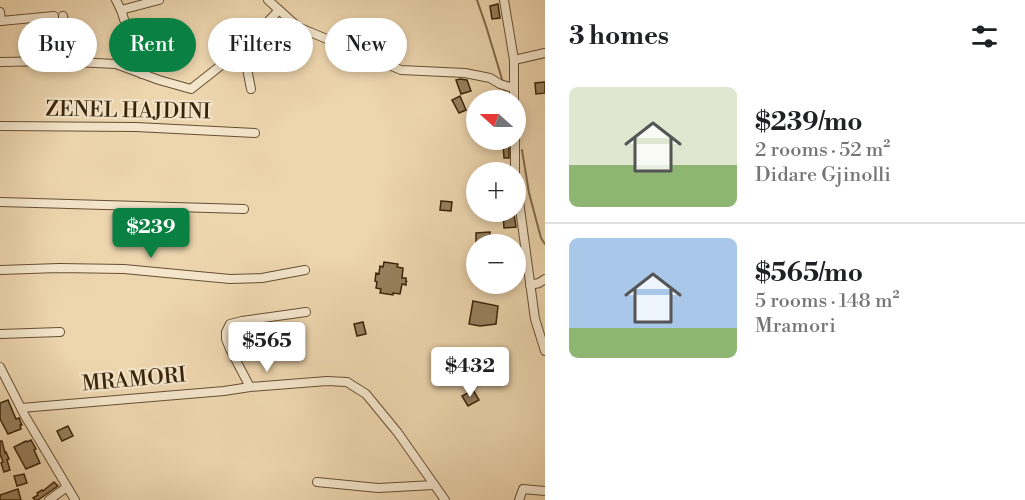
<!DOCTYPE html>
<html lang="en">
<head>
<meta charset="utf-8">
<style>
  body { margin:0; font-family:"Libre Bodoni",serif; background:#f2f2f2; color:#202124; height:100vh; display:flex; flex-direction:column; font-size:22px; white-space:nowrap }
  * { box-sizing:border-box; margin:0 }
  p { font-size:20px; color:#757577 }
  .icon { flex:none; width:33px; height:33px; fill:none; stroke:currentColor; stroke-width:2; stroke-linecap:round; stroke-linejoin:round }
  .map { position:relative; flex:1; overflow:hidden }
  .panel { display:flex; flex-direction:column; background:#fff; width:480px }
  .panel>* { flex:none }
  .banner { position:absolute; left:18px; top:18px; width:436px; height:54px; display:flex; gap:12px }
  .needle { width:39px; rotate:291deg }
  .fabs { position:absolute; left:466px; top:90px; display:grid; gap:12px }
  .fabs a { display:grid; place-items:center; width:60px; height:60px; border-radius:50%; background:#fff; box-shadow:0 3px 9px #0003; font-size:30px }
  .price { position:absolute; translate:-50% -51px; padding:0 14px; border-radius:6px; background:#fff; color:#222; font-size:20px; line-height:39px; filter:drop-shadow(0 2px 3px #0008) }
  .price::after { content:''; position:absolute; left:50%; top:36px; width:18px; height:14px; margin-left:-9px; background:inherit; clip-path:polygon(0 0,100% 0,50% 100%) }
  .price.on { background:#0b8043; color:#fff }
  ul { padding:0; list-style:none }
  li { display:flex; align-items:center; gap:18px; height:150px; padding:0 24px }
  li+li { border-top:2px solid #e0e0e0 }
  li span { display:grid; place-items:center; flex:none; width:168px; height:120px; border-radius:9px; color:#555 }
  li>.icon { margin-inline-start:auto }
  span .icon { width:72px; height:72px; fill:#fffc; stroke-width:1 }
  li b { font-size:26px }
  h2 { display:flex; justify-content:space-between; align-items:center; height:72px; padding:0 24px; font-size:26px }
  .pill { padding:0 21px; border-radius:27px; background:#fff; box-shadow:0 3px 9px #0003; font-size:21px; line-height:54px }
  .pill.on { background:#0b8043; color:#fff }
  main { display:flex; flex:1; min-height:0 }
  .map>svg:first-child { display:block }
</style>
</head>
<body>
<main>
<div class="map">
<svg width="545" height="500" viewBox="0 0 545 500">
  <rect width="100%" height="100%" fill="#edd5ae"/>
  <filter id="stains"><feTurbulence type="fractalNoise" baseFrequency=".00333" numOctaves="4"/><feColorMatrix values="0 0 0 0 .2 0 0 0 0 .09 0 0 0 0 .02 0 0 0 .5 -.17"/></filter>
  <radialGradient id="worn" r=".72"><stop offset=".6" stop-color="#630" stop-opacity="0"/><stop offset="1" stop-color="#630" stop-opacity=".3"/></radialGradient>
  <g fill="none" stroke-linecap="round" stroke-linejoin="round">
    <g stroke="#816a4a" stroke-width="2">
      <path d="M477 0 486 26 502 79"/>
      <path d="M504 89 507 100"/>
      <path d="M522 150 529 193 541 238 545 244"/>
    </g>
  </g>
  <g fill="#97805e" stroke="#3a2408" stroke-width="1.5">
    <path d="M498 4 500 18 492 19 490 6Z"/>
    <path d="M460 79 467 80 471 91 461 94 456 80Z"/>
    <path d="M545 82V93L536 94 535 83Z"/>
    <path d="M460 96 466 110 459 113 452 100Z"/>
    <path d="M503 144H509V158H504Z"/>
    <path d="M441 201 452 202 451 211 440 210Z"/>
    <path d="M514 214 516 227 504 228 503 215Z"/>
    <path d="M490 232V244H476V233Z"/>
    <path d="M384 262 398 264 397 267 403 268 402 278H406V285L402 284 400 294 393 293V295L380 293 381 289 376 288 377 282 375 281 376 273 379 274 380 266 383 267Z"/>
    <path d="M473 301 498 306 496 324 480 326 469 324Z"/>
    <path d="M363 322 366 334 357 336 354 324Z"/>
    <path d="M473 390 479 400 468 406 462 396Z"/>
    <path d="M8 400 16 419 19 418 22 425H20L21 429 8 434 0 419V403Z"/>
    <path d="M68 426 73 436 62 441 57 431Z"/>
    <path d="M31 440 36 449 34 450 40 463 26 469 14 447 26 441 27 442Z"/>
    <path d="M0 441H2L5 453 6 452 9 459 7 460 10 470 4 472 1 463 3 462 0 454Z"/>
    <path d="M24 474 27 483 17 486 14 476Z"/>
    <path d="M54 482 58 486 38 500H35L33 498 38 495 37 493 42 490 43 491Z"/>
    <path d="M18 489 21 500H0V495Z"/>
  </g>
  <g fill="none" stroke-linecap="round" stroke-linejoin="round">
    <g stroke="#675032" stroke-width="10">
      <g id="minor">
        <path d="M116 0 121 10 159 0"/>
        <path d="M268 0 298 27 401 70 465 73 490 78 500 84 513 88"/>
        <path d="M504 0 514 60V100"/>
        <path d="M121 10 142 74"/>
        <path d="M0 12 1 21 54 16"/>
        <path d="M63 16 69 62"/>
        <path d="M243 48 251 89"/>
        <path d="M514 60 545 53"/>
        <path d="M0 62 54 61 116 64 159 80 191 89 243 48 279 10"/>
        <path d="M0 126 136 127 255 133"/>
        <path d="M515 140V172"/>
        <path d="M516 179 535 319 545 351"/>
        <path d="M0 202 244 209"/>
        <path d="M0 270 59 268 124 269 230 279 262 278 305 270"/>
        <path d="M530 285 539 283 545 279"/>
        <path d="M0 334 60 332"/>
        <path d="M0 367 25 416 75 500"/>
        <path d="M250 387 230 349 226 339V332L230 324 242 321 306 312"/>
        <path d="M21 408 224 391 250 387 327 381 347 382 366 394 398 433 445 500"/>
        <path d="M317 482 378 488 434 485"/>
        <path d="M49 500 67 487"/>
        <path d="M519 500 523 489 545 491"/>
      </g>
    </g>
    <path stroke="#3a2408" stroke-width="1.5" stroke-dasharray="1.5 3" stroke-linecap="butt" d="M406 281 408 282"/>
    <use href="#minor" stroke="#f3e4ca" stroke-width="8"/>
  </g>
  <g text-anchor="middle" dominant-baseline="central" stroke-width="4.5" stroke-linejoin="round" paint-order="stroke">
    <g font-size="21" fill="#3a2408" stroke="#f3e4ca">
      <text transform="translate(128 111) rotate(1)">ZENEL HAJDINI</text>
      <text transform="translate(134 380) rotate(-5)">MRAMORI</text>
    </g>
  </g>
  <rect width="100%" height="100%" filter="url(#stains)"/>
  <rect width="100%" height="100%" fill="url(#worn)"/>
</svg>
<div class="fabs">
<a><svg class="needle" viewBox="-14 -14 28 28"><path d="M0-13l5 13h-10z" fill="#e53935"/><path d="M0 13l5-13h-10z" fill="#757577"/></svg></a>
<a>+</a>
<a>−</a>
</div>
<b class="price on" style="left:151px;top:259px">$239</b>
<b class="price" style="left:267px;top:373px">$565</b>
<b class="price" style="left:470px;top:398px">$432</b>
<div class="banner">
<a class="pill">Buy</a>
<a class="pill on">Rent</a>
<a class="pill">Filters</a>
<a class="pill">New</a>
</div>
</div>
<section class="panel">
<h2>3 homes<svg class="icon" aria-label="filters" viewBox="0 0 24 24"><path d="M4 7h16M4 17h16"/><circle cx="9" cy="7" r="2"/><circle cx="15" cy="17" r="2"/></svg></h2>
<ul>
<li><span style="background:linear-gradient(#dfe7d0 65%,#8fb573 0)"><svg class="icon" aria-label="home" viewBox="0 0 24 24"><path d="M3 11l9-7 9 7M6 9v11h12V9"/></svg></span><div><b>$239/mo</b><p>2 rooms · 52 m²</p><p>Didare Gjinolli</p></div></li>
<li><span style="background:linear-gradient(#a9c7e8 75%,#8fb573 0)"><svg class="icon" aria-label="home" viewBox="0 0 24 24"><path d="M3 11l9-7 9 7M6 9v11h12V9"/></svg></span><div><b>$565/mo</b><p>5 rooms · 148 m²</p><p>Mramori</p></div></li>
</ul>
</section>
</main>
</body>
</html>
